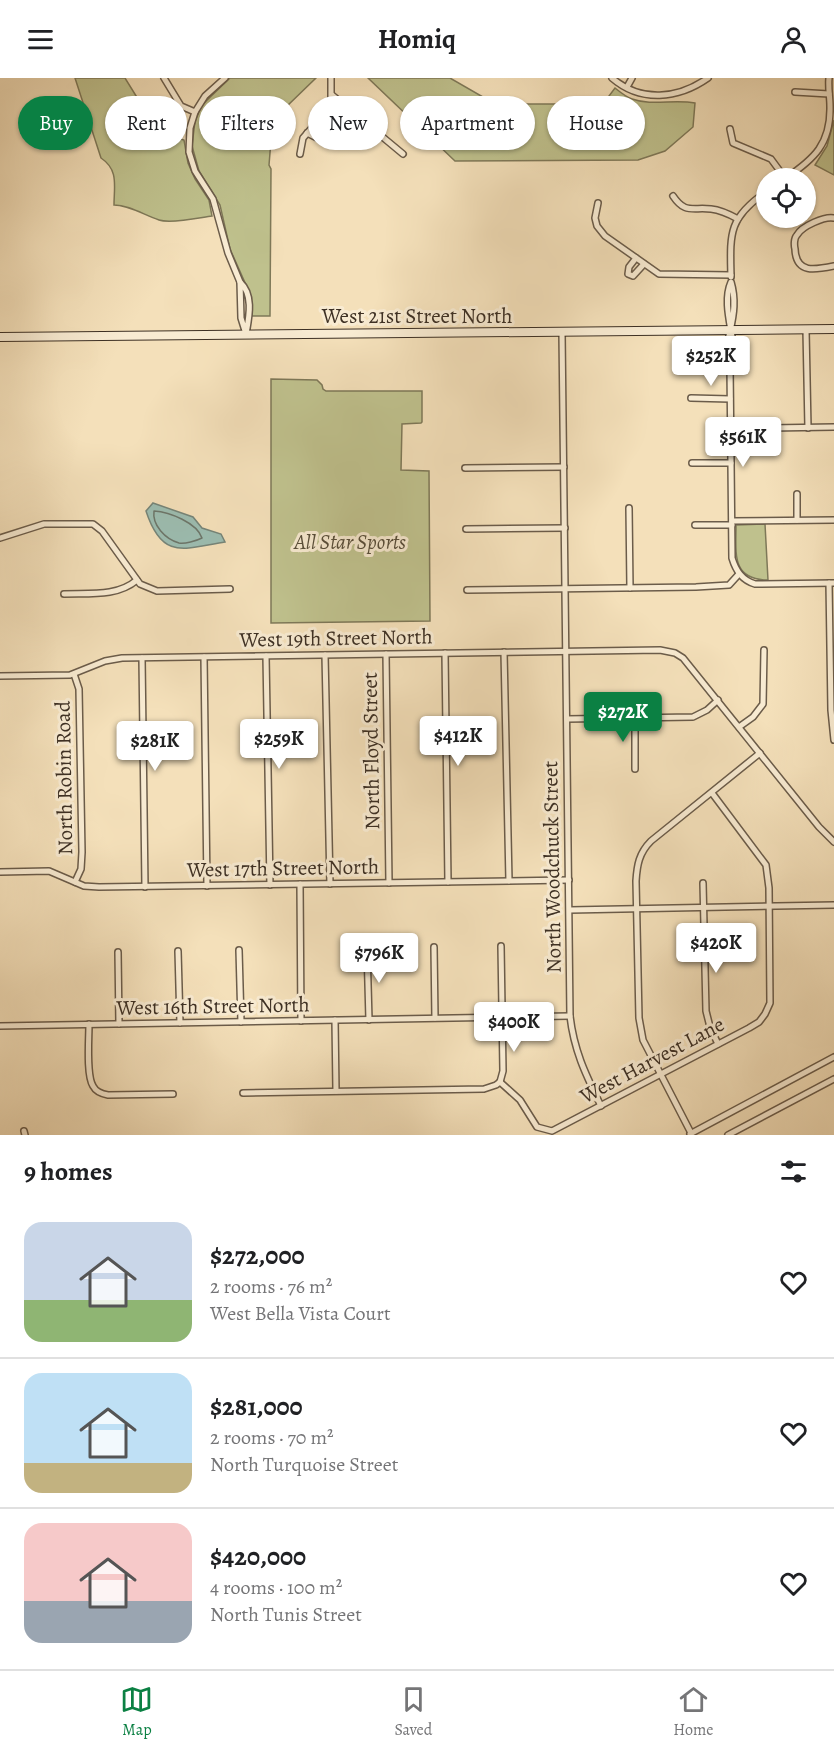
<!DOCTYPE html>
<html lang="en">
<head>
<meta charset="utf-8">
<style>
  body { margin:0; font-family:Alegreya,serif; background:#f6f6f6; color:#202124; height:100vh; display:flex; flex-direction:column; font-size:22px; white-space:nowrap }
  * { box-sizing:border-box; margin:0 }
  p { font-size:20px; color:#757577 }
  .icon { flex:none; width:33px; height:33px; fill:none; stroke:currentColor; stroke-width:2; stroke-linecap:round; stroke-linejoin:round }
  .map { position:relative; height:1057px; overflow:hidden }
  .details { display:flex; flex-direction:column; background:#fff; flex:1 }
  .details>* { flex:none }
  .top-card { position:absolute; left:18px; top:18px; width:798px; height:54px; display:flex; gap:12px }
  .fabs { position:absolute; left:756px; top:90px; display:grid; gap:12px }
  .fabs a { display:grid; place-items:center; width:60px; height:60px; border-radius:50%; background:#fff; box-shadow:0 2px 4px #0004; font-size:30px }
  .price { position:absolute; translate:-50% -51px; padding:0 14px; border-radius:6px; background:#fff; color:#222; font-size:20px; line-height:39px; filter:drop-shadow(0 2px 3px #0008) }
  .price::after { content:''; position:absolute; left:50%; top:36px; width:18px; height:14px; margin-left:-9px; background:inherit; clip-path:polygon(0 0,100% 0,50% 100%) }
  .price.on { background:#0b8043; color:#fff }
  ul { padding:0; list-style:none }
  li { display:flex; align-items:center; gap:18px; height:150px; padding:0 24px }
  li+li { border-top:2px solid #e0e0e0 }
  li span { display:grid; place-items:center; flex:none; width:168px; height:120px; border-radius:18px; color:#555 }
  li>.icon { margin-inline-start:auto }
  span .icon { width:72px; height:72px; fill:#fffc; stroke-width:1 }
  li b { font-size:26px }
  h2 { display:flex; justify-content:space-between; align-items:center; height:72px; padding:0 24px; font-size:26px }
  .pill { padding:0 21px; border-radius:27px; background:#fff; box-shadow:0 2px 4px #0004; font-size:21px; line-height:54px }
  .pill.on { background:#0b8043; color:#fff }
  header { display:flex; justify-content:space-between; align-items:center; height:78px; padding:0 24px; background:#fff; font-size:27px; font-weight:700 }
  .menu { display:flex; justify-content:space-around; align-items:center; height:84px; border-top:2px solid #e0e0e0; background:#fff; font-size:16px; color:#757577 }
  .menu a { display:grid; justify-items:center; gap:3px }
  .menu .on { color:#0b8043 }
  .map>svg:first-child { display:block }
</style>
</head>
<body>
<header><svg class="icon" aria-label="menu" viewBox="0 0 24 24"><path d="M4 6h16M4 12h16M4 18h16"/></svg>Homiq<svg class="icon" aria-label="person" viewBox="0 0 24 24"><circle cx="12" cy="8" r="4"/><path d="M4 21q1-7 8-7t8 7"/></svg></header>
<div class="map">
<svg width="834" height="1057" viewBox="0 0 834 1057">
  <rect width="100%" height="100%" fill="#f4e0ba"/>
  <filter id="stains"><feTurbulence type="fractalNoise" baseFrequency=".00333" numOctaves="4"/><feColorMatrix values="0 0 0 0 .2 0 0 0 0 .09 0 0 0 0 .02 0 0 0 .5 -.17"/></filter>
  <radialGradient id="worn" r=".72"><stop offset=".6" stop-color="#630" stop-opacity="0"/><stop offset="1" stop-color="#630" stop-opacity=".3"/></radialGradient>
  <g fill="#bfc18d" stroke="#7e7858" stroke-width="1.5">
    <path d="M75 0H125L159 55 184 62 188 85 195 101 209 122 212 138C198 140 171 146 159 142 144 137 129 127 114 127 114 108 119 92 101 80Z"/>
    <path d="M230 0H316L284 31 272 50 269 87 271 91 270 238H252L250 216 230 171 220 127 199 93 192 68 195 43 202 27Z"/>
    <path d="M368 0H450L495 26H603L615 10C620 14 626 19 632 21 652 28 674 21 695 25L693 49 665 73 638 82 455 83Z"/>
    <path d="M834 42V97L815 87 827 68Z"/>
    <path d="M271 301 317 302 322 307 323 311 326 313H422V344L421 345 402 346 401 392 429 393 430 543 271 545Z"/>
    <path d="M765 446 768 502C731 502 736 475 736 447Z"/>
  </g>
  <path fill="#9cbdb1" stroke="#768579" stroke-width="1.5" d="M153 425 193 439 202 450 221 456 225 464C183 471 162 482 146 433Z"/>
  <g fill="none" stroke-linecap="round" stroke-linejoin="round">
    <path stroke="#6c766a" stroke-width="1.5" d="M154 433C170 434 197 445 202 460 196 463 185 466 179 465 165 461 152 447 154 433Z"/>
    <g stroke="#6b5c4a" stroke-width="8">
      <g id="street">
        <path d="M164 0 181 28 195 34"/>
        <path d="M225 0 205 18 195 34 190 50 189 74 195 93 213 121 228 175 240 204"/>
        <path d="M612 0C641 25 678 21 708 0"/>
        <path d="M627 9 632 0"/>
        <path d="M795 14 829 16"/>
        <path d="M332 17 403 76"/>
        <path d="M730 51 733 65 771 81 785 100"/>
        <path d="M307 55 319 61 365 60 370 58 374 52"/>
        <path d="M300 76 303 60 318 43 331 24V0"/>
        <path d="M786 100C814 81 831 66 830 28 830 19 828 10 829 0"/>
        <path d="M673 118C685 136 692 129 711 131 721 132 729 136 738 141"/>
        <path d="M598 125 595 140 597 148 605 158 659 196 731 197"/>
        <path d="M834 140C825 138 802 148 797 157 794 160 794 167 795 171 796 196 815 192 834 188"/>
        <path d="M636 180 629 189 628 196 633 198 644 186"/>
        <path d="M731 199C730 156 728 140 766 114"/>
        <path d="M240 204C254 217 249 239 246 256L241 240Z"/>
        <path d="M806 252 808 350"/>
        <path d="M730 253C728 264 722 279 730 288 742 271 719 231 731 204 736 221 734 236 730 253"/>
        <path d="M562 255 570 938C574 973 586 997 601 1028"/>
        <path d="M730 288 732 480C736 493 742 502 755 506L834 505"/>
        <path d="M691 320 730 321"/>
        <path d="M770 350 834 349"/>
        <path d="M692 385H731"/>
        <path d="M465 390 564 389"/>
        <path d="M797 416V442"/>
        <path d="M629 430 630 510"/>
        <path d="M732 443 834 442"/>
        <path d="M695 447H732"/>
        <path d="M466 451 565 450"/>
        <path d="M0 460 44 446H93L102 453 140 506 157 513 230 511"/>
        <path d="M829 505 831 632 834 662"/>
        <path d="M467 512 696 509 729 507 739 496"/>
        <path d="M64 516C89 515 117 519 137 502"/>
        <path d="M504 574 509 803"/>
        <path d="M445 575 448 804"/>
        <path d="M386 576 389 805"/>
        <path d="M325 577 330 806"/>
        <path d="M266 578 270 807"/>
        <path d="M204 579 207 808"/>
        <path d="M142 580 145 809"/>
        <path d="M74 596 79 611 82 774 81 791 75 804"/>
        <path d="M0 598 70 597 105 583 122 580 660 572 675 575 683 580 819 749 834 764"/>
        <path d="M635 640V691"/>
        <path d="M567 641 693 639 707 632 718 622"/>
        <path d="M739 649 753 639 763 626 764 572"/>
        <path d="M0 794 49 793 84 808 99 809 569 802"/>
        <path d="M703 805 706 933 710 949 718 966"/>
        <path d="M300 806 301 943"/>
        <path d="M570 832 834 827"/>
        <path d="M434 869 435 940"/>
        <path d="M367 870 369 942"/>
        <path d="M239 872 241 944"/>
        <path d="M178 873 180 945"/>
        <path d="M118 874 119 946"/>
        <path d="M335 942 336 1013"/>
        <path d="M89 946C89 961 86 997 93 1008 96 1014 102 1016 108 1017L173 1016"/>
        <path d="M0 948 570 938"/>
        <path d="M500 1004 520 1022 537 1049 552 1053 749 950 759 944 765 936 770 925 769 810 766 787 712 715"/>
        <path d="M500 1004 503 993 501 868"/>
        <path d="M243 1015 484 1011 496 1007 500 1004"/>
        <path d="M24 1053 25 1057"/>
        <path d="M691 1055 643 962 639 940 636 803C637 787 639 775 651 763L760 675"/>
        <path d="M690 1056 834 979"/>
        <path d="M728 1057 834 1001"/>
      </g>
    </g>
    <g stroke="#3d3024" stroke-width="10">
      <path id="secondary" d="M0 259 834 251"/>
    </g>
    <use href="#street" stroke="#f8ebd2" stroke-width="5"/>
    <use href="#secondary" stroke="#f8ebd2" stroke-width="8"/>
  </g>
  <g text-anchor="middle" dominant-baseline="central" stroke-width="6" stroke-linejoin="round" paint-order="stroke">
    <g font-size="21" fill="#3d3024" stroke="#f8ebd2">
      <text x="417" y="238">West 21st Street North</text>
      <text transform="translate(336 560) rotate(-1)">West 19th Street North</text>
      <text transform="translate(371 673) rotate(-91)">North Floyd Street</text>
      <text transform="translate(64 700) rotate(-91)">North Robin Road</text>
      <text transform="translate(552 789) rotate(-91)">North Woodchuck Street</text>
      <text transform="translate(283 790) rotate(-1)">West 17th Street North</text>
      <text transform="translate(213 928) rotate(-1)">West 16th Street North</text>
      <text transform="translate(652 982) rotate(-28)">West Harvest Lane</text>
    </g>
    <g font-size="21" font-style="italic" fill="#574d39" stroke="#f8ebd2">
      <text x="350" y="464">All Star Sports</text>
    </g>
  </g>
  <rect width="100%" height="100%" filter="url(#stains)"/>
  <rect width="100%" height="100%" fill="url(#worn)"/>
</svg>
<div class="fabs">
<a><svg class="icon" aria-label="locate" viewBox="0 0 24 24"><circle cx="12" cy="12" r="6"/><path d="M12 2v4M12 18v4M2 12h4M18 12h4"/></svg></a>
</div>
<b class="price" style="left:711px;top:309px">$252K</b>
<b class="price" style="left:743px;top:390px">$561K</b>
<b class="price on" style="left:623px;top:665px">$272K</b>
<b class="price" style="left:458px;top:689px">$412K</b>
<b class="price" style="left:279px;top:692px">$259K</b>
<b class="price" style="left:155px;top:694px">$281K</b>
<b class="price" style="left:716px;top:896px">$420K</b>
<b class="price" style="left:379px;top:906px">$796K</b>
<b class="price" style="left:514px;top:975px">$400K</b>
<div class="top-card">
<a class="pill on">Buy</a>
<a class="pill">Rent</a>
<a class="pill">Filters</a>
<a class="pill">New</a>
<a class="pill">Apartment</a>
<a class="pill">House</a>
</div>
</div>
<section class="details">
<h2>9 homes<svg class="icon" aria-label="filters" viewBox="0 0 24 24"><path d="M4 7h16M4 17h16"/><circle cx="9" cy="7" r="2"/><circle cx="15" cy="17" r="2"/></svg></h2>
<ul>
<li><span style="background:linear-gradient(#c9d6e8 65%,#8fb573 0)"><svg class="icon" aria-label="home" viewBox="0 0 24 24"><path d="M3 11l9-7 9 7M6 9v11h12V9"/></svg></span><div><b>$272,000</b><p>2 rooms · 76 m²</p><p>West Bella Vista Court</p></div><svg class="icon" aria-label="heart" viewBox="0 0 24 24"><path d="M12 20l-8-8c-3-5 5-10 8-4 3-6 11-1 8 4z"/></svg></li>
<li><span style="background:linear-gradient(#bfe0f5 75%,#c2b280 0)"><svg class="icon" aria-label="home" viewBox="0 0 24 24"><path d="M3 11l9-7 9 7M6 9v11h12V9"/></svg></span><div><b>$281,000</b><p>2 rooms · 70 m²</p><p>North Turquoise Street</p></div><svg class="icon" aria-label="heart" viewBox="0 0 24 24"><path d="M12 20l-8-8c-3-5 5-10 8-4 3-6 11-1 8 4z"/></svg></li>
<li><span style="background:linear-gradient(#f6c9c9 65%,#9aa5b1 0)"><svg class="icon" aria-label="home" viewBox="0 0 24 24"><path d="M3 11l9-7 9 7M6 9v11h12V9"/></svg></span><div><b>$420,000</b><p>4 rooms · 100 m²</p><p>North Tunis Street</p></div><svg class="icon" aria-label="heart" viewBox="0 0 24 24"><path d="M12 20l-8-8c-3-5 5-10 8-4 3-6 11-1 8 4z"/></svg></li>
</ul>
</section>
<nav class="menu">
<a class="on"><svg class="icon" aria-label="map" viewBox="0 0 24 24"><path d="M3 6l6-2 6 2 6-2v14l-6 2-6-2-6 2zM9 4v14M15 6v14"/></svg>Map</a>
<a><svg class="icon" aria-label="saved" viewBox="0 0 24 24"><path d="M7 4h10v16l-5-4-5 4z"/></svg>Saved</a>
<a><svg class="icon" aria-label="home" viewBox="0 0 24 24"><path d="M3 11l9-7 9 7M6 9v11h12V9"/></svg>Home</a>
</nav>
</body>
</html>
